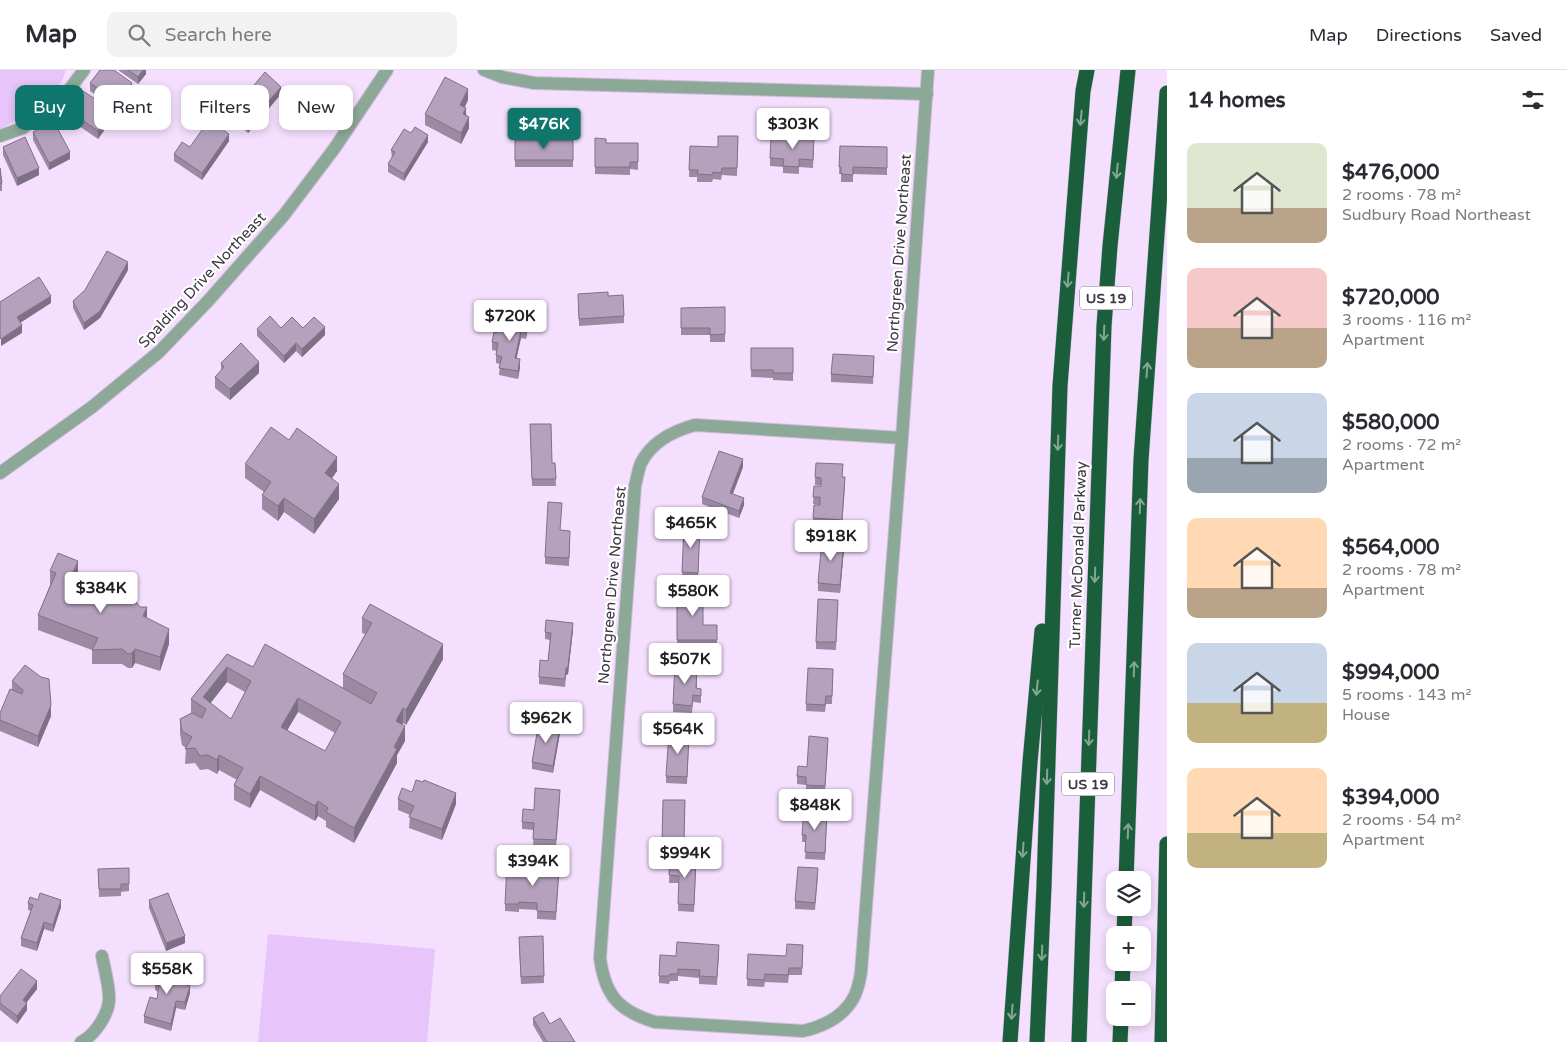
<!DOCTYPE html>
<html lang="en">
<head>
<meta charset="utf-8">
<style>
  body { margin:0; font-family:"Varela Round",sans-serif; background:#f2f2f3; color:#2b2b33; height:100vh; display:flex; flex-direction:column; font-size:19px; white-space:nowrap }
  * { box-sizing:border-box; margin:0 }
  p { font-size:16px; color:#7c7c81 }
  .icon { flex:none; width:28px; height:28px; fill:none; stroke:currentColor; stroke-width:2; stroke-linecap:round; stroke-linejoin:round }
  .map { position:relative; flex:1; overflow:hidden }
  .side { display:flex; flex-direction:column; background:#fff; width:400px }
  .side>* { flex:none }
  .guide { position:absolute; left:15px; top:15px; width:475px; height:45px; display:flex; gap:10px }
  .buttons { position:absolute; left:1106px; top:801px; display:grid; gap:10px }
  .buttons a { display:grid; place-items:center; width:45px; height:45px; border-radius:10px; background:#fff; box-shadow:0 2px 8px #0003; font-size:25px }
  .price { position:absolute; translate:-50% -42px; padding:0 11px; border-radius:5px; background:#fff; color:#222; font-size:16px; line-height:32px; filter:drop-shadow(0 1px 2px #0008) }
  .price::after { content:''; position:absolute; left:50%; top:30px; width:15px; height:11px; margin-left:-8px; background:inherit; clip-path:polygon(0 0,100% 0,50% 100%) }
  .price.active { background:#0f766e; color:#fff }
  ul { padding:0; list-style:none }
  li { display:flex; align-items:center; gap:15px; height:125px; padding:0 20px }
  li span { display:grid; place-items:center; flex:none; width:140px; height:100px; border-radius:10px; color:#555 }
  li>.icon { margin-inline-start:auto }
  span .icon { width:60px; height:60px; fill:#fffc; stroke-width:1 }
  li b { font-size:21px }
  h2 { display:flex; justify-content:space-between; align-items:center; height:60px; padding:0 20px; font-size:21px }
  .chip { padding:0 18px; border-radius:10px; background:#fff; box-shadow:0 2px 8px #0003; font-size:18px; line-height:45px }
  .chip.active { background:#0f766e; color:#fff }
  header { display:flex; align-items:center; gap:30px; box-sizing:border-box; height:70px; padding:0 25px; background:#fff; border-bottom:1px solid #e1e1e2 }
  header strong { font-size:24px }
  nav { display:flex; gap:28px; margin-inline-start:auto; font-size:18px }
  .search { width:350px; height:45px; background:#f2f2f3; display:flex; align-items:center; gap:12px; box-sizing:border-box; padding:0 18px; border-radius:10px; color:#7c7c81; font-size:19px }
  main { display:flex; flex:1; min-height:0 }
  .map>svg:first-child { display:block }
</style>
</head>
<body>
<header>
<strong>Map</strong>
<div class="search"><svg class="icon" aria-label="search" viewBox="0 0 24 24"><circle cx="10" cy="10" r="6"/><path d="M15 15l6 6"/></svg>Search here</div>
<nav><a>Map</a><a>Directions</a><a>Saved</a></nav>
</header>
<main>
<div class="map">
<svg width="1167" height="972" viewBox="0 0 1167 972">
  <rect width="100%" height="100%" fill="#f4dffe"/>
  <g fill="#e7c4f9">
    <path d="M0 0H65C66 13 42 34 32 42 22 49 10 53 0 59Z"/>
    <path d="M268 864 435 879 427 972H258Z"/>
  </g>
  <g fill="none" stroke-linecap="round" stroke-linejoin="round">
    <g stroke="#d0bdd9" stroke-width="14">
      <g id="minor">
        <path d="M484 0 502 7 534 13 927 24"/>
        <path d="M0 66 23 58 66 24 84 0"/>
        <path d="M695 355 902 368 861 902C860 909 858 918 855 925 845 946 825 956 803 961L655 952C619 941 605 926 600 888L635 416C637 409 638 400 641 393 652 371 673 361 695 355Z"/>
        <path d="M902 368 928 0"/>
        <path d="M0 403 92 337 159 282 208 231 284 145 334 79 387 0"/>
        <path d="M81 972C95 965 108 945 109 930 110 919 104 897 102 886"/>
      </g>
    </g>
    <g stroke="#d0bdd9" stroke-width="16">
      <g id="motorway">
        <path d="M1126 810 1141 390 1167 23"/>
        <path d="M1124 865 1125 838"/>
        <path d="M1122 920 1123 892"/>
        <path d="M1010 972 1030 692 1042 561"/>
        <path d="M1037 972 1044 816 1060 316 1083 21 1087 0"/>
        <path d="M1079 972 1104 256 1110 176 1128 0"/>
        <path d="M1120 972 1121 948"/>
        <path d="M1162 972 1167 774"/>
      </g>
    </g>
    <use href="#minor" stroke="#8ca896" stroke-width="12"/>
    <use href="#motorway" stroke="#1b5e3b" stroke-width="15"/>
  </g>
  <g fill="#9c8aa3" fill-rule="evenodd">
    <path d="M118 0H146V4L138 14Z"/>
    <path d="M90 13 132 21 118 40 90 21Z"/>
    <path d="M281 24 248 63 220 39V31L244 27Z"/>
    <path d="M468 30 465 37 469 58 461 74 425 55V44Z"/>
    <path d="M69 41 113 48 98 69 69 49Z"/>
    <path d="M33 62 70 89 49 100 33 70Z"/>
    <path d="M738 66 737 106 722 105 721 110 713 109 712 112H697V107H689L690 76 718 77Z"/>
    <path d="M595 68 606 73H638V100L630 99V105L595 104Z"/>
    <rect x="515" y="70" width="58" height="27"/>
    <path d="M229 71 202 110 174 91V84L190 77Z"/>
    <path d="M428 72 404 111 388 102V94L392 88 391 80Z"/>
    <path d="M814 74 813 98 799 97V104L783 103V97L770 96V88Z"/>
    <path d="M840 76 887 77V105L853 104V112H841V104H839Z"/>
    <path d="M3 77 39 105 17 116 3 85Z"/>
    <path d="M0 98 2 113V121H0Z"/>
    <path d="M128 200 100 248 84 260 73 238V231Z"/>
    <path d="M578 224 608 226 624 246V253L579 256Z"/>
    <path d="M725 237V272H710V265H681V238Z"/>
    <path d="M528 256 526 269 521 268 516 288 520 297 518 309 499 305 500 294 496 293V285L497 281 492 280V272Z"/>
    <path d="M281 258H303L325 265 302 287 296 281 284 293 257 266V259Z"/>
    <path d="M751 278H793V311L773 310V308L751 307Z"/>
    <path d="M874 286 873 314 831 312V304Z"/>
    <path d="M221 293 259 303 230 330 215 318V307L221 301Z"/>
    <path d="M530 354 552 393H555L556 416H532Z"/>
    <path d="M289 370 337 401 332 408 339 429 314 464 284 442 278 451 262 439V425L264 422 245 408V394Z"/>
    <path d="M743 397 733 424 744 435 739 448 702 434V427Z"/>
    <path d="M815 407H842L845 415 842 457 813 456V448L820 435 813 434 814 416H821V415H815Z"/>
    <path d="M684 455 700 456 698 511 682 510Z"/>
    <path d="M561 460 570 468 569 496 545 494V487Z"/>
    <path d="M844 479 840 523 818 521V513Z"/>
    <path d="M50 501 78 505 75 511 147 548 169 574 160 601 135 593 132 598H128L122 594H92V580L38 560V545L50 515Z"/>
    <path d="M677 520 703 555H717V577H677Z"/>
    <path d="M838 530 836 580 816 579V572Z"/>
    <path d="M362 548 443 589 406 655 403 653 402 654 405 671 397 685V693L354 773 326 757V751L318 746 315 751 260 720 250 738 234 730V715L237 710 219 700 217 704 208 699 200 700 195 693 185 694 186 678 182 675 180 664V649L191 643V629L227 584 253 597 343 618V604L365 564 362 563ZM227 612 245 622 231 649 210 633ZM298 642 335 663 325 681 287 660Z"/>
    <path d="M573 560 568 604 566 605 565 617 539 614V607L548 591 550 570 545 569V562Z"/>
    <path d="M25 595 51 646 38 677 0 661V643L12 620V611Z"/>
    <path d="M833 599 832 634H826L825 642 806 641V634Z"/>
    <path d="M697 603V618L701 619V633L693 632 692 643 673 642V634Z"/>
    <path d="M560 663 553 703 532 699V692Z"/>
    <path d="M689 672 687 714 666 713V706Z"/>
    <path d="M828 675 825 723 806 722V715L797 714V706Z"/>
    <path d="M412 722 456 734 442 770 409 758 410 745 398 740V729Z"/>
    <path d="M560 727 556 778 533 776 534 760 522 759V752L534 740Z"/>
    <path d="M663 730H685L684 779 662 778Z"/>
    <path d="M827 749 825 790 805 789 806 772H802V765Z"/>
    <path d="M670 788 696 797 694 842 678 841 679 813H669Z"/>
    <path d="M129 798V821L121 822V826L99 827 98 799Z"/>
    <path d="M559 805 556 850 537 849V840L519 839V842L505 841V834Z"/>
    <path d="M818 806 815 840 795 839V831Z"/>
    <path d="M149 830 185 873 166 881 149 838Z"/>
    <path d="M28 833 61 837 53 862 44 859 37 881 21 876V868L31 841 28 840Z"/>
    <path d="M543 866 544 913 521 914 519 875Z"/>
    <path d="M803 875 802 905H789L788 913 765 912 764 917 747 916 748 884 786 886Z"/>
    <path d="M719 882 717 915 699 914V908L678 906V911H670L669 914 659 913V906L676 886Z"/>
    <path d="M179 905 177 912 190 923 185 940 176 938 171 961 144 953V946L157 929 158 922 155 920V913Z"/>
    <path d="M37 919 26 933 27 940 17 954 0 940V926Z"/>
    <path d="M533 948 550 954 575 972H543L533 955Z"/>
  </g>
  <g fill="#7f7185">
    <path d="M143 0H146V4L138 14V7Z"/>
    <path d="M132 13V21L118 40V33Z"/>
    <path d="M281 17V24L248 63V55Z"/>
    <path d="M468 19V30L460 46V35Z"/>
    <path d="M466 38V49L463 44Z"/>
    <path d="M113 41V48L98 69V61Z"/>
    <path d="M469 47V58L461 74V63Z"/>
    <path d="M229 64V71L202 110V103Z"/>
    <path d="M428 65V72L404 111V104Z"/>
    <path d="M70 82V89L49 100V93Z"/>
    <path d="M39 98V105L17 116V108Z"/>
    <path d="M128 192V200L100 248 84 260V253Z"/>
    <path d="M51 226V233L17 255V247Z"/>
    <path d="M528 249V256L526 269V261Z"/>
    <path d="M22 255V263L1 276V269Z"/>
    <path d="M325 257V265L302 287V279Z"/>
    <path d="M521 260V268L515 296V288Z"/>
    <path d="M296 273V281L284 293V286Z"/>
    <path d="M520 289V297L518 309V301Z"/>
    <path d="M259 292V303L230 330V319Z"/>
    <path d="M337 387V401L325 418V403Z"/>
    <path d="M743 389V397L730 430V423Z"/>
    <path d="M339 414V429L314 464V449Z"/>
    <path d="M284 428V442L278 451V436Z"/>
    <path d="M744 428V435L739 448V441Z"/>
    <path d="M844 471V479L840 523V515Z"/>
    <path d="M78 491V505L70 523V509Z"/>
    <path d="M147 537V552L143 546Z"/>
    <path d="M573 553V560L568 604 566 605 565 617 566 598Z"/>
    <path d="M169 559V574L160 601V587Z"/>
    <path d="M443 574V589L406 655V640Z"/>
    <path d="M135 579V593L132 598V583Z"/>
    <path d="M227 597V612L206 639 203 627Z"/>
    <path d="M298 628V642L281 671V657Z"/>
    <path d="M51 635V646L38 677V666Z"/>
    <path d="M403 638V653L396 665V651Z"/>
    <path d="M405 656V671L397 685V693L354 773V758Z"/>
    <path d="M560 656V663L553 703V696Z"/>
    <path d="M219 685V700L217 704V690Z"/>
    <path d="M260 706V720L250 738V724Z"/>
    <path d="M456 723V734L442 770V759Z"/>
    <path d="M318 731V746L315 751V736Z"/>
    <path d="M61 830V837L53 862V855Z"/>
    <path d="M44 852V859L37 881V873Z"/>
    <path d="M185 866V873L166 881V873Z"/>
    <path d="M179 898V905L176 919V911Z"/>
    <path d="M37 911V919L23 937V930Z"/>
    <path d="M190 916V923L185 940V932Z"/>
    <path d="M176 931V938L171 961V954Z"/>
    <path d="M27 933V940L17 954V946Z"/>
  </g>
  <g fill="#b5a1be" stroke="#7f7185" fill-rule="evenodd">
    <path d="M100 0H114L132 13 118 33 90 13Z"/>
    <path d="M128 0H143L138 7Z"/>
    <path d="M265 2 281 17 248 55 220 31 233 17 244 27Z"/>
    <path d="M445 7 468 19 460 35 466 38 463 44 469 47 461 63 425 44Z"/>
    <path d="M83 21 113 41 98 61 69 41Z"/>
    <path d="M209 50 229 64 202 103 174 84 182 72 190 77Z"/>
    <path d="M54 52 70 82 49 93 33 62Z"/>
    <path d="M415 57 428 65 404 104 388 94 395 82 391 80 404 59 411 63Z"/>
    <path d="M788 65 814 67 813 90 799 89V97L783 96 784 89 770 88 771 68 787 69Z"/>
    <path d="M718 66H738L737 98H722L721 103 713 102 712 105 697 104 698 100H689L690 76 718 77Z"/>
    <path d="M25 67 39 98 17 108 3 77Z"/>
    <path d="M595 68 606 69V73H638V92H630V97H595Z"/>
    <rect x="515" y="70" width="58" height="20"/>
    <path d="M840 76 887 77V98L853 97V105L841 104V97H839Z"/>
    <path d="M0 98 2 113 0 114Z"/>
    <path d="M107 181 128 192 100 241 84 253 73 231 85 220Z"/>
    <path d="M39 207 51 226 17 247 22 255 1 269 0 268V232Z"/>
    <path d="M608 222V226L623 225 624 246 579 249 578 224Z"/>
    <path d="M725 237V264L710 265V258H681V238Z"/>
    <path d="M510 245 528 249 526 261 521 260 515 288 520 289 518 301 499 298 502 287 496 285 498 273 492 272 494 262H498L501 250 509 252Z"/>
    <path d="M270 246 281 258 292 247 303 258 314 247 325 257 302 279 296 273 284 286 257 259Z"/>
    <path d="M241 273 259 292 230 319 215 307 224 297 221 293Z"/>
    <path d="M751 278H793V303H773V300H751Z"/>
    <path d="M833 284 874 286 873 307 831 304Z"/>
    <path d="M530 354H551L552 393H555L556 409H532Z"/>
    <path d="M271 357 289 370 297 358 337 387 325 403 339 414 314 449 284 428 278 436 262 425 271 412 245 394Z"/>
    <path d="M719 381 743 389 730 423 744 428 739 441 702 427Z"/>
    <path d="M816 393 843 394 842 407H845L842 450 813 448 814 435H820V427H813L814 416H821V408L815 407Z"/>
    <path d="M548 432 562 433 560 460 570 461 569 488 545 487Z"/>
    <path d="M684 455 700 456 698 503 682 502Z"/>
    <path d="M822 470 844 471 840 515 818 513Z"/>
    <path d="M58 483 78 491 70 509 115 527 122 514 140 537H147L143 546 169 559 160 587 135 579 132 583 128 584 122 579 92 580 98 568 38 545 56 503 50 501Z"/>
    <path d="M677 520H703V555H717V570H677Z"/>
    <path d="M818 529 838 530 836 572H816Z"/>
    <path d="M370 534 443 574 406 640 403 638 396 651 405 656 394 677 397 679 354 758 326 742 328 738 318 731 315 736 260 706 250 724 234 715 243 698 219 685 217 690 208 685 200 686 195 678 185 679 192 667 182 661 180 649 192 643 202 648 206 639 191 629 227 584 253 597 265 574 371 634 377 623 343 604 372 553 362 548ZM227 597 251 611 231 649 203 627ZM298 628 341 652 325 681 281 657Z"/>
    <path d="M546 550 573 553 568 597 566 598 565 609 539 607 540 590 548 591 551 563 545 562Z"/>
    <path d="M25 595 41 607 49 609 51 635 38 666 0 650V643L10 619 22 624 23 620 12 611Z"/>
    <path d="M675 595 697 596 696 618 701 619V626L693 625 692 636 673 634Z"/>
    <path d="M808 598 833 599 832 626H826L825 635 806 634Z"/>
    <path d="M539 652 560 656 553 696 532 692Z"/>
    <path d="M669 663 689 665 687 707 666 706Z"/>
    <path d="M809 666 828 668 825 716 806 715V707L797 706 798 696 807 697Z"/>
    <path d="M416 710 423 712 424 710 456 723 442 759 409 747 414 736 398 729 402 718 412 722Z"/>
    <path d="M535 718 560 720 556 770 533 769 534 753 522 752 523 739 534 740Z"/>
    <path d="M663 730H685L684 771H662Z"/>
    <path d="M804 740 827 742 825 783 805 782 806 765H802Z"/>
    <path d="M670 788 696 790 694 835 678 834 679 806 669 805Z"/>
    <path d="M507 795 559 798 556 842 537 841V833L519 832V834H505Z"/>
    <path d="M798 797 818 798 815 833 795 831Z"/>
    <path d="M129 798V814H121V819H99L98 799Z"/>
    <path d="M40 823 61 830 53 855 44 852 37 873 21 868 33 835 28 833 30 827 38 830Z"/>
    <path d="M168 823 185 866 166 873 149 830Z"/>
    <path d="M543 866 544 906 521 907 519 867Z"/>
    <path d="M677 872 719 875 717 907 699 906 700 900 678 899V904H670L669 906H659L660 885 676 886Z"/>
    <path d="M787 874 803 875 802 898H789L788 905 765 904 764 910 747 909 748 884 786 886Z"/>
    <path d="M161 893 179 898 176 911 190 916 185 932 176 931 171 954 144 946 150 927 157 929 159 915 155 913Z"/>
    <path d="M21 899 37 911 23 930 27 933 17 946 0 933V926Z"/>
    <path d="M543 942 550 954 560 948 575 972H547L533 948Z"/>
  </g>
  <defs><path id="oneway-shaft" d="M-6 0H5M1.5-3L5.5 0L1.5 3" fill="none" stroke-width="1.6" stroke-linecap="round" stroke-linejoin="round" transform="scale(1.25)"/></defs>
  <g stroke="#82a693">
    <use href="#oneway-shaft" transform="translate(1081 48) rotate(95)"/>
    <use href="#oneway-shaft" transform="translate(1117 101) rotate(96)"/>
    <use href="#oneway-shaft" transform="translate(1068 210) rotate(95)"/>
    <use href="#oneway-shaft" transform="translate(1104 263) rotate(92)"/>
    <use href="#oneway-shaft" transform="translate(1147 300) rotate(-86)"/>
    <use href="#oneway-shaft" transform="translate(1058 373) rotate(92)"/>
    <use href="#oneway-shaft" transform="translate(1140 436) rotate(-88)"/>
    <use href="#oneway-shaft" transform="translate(1095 505) rotate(92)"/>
    <use href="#oneway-shaft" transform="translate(1134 599) rotate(-88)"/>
    <use href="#oneway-shaft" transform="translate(1037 618) rotate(96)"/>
    <use href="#oneway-shaft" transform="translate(1089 668) rotate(92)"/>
    <use href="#oneway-shaft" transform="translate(1047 707) rotate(92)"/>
    <use href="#oneway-shaft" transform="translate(1128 761) rotate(-88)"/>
    <use href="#oneway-shaft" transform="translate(1023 780) rotate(94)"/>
    <use href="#oneway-shaft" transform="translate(1084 830) rotate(92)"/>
    <use href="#oneway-shaft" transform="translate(1042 883) rotate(92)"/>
    <use href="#oneway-shaft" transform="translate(1012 942) rotate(94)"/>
  </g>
  <g text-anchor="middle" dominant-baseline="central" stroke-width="4.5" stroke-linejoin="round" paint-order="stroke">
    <g fill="#fff" stroke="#79737b" stroke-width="1">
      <rect x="1080" y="216.5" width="52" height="23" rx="4"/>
      <rect x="1062" y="702.5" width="52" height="23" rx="4"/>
    </g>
    <g font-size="14" font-weight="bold" fill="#3f3743">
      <text x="1106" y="228">US 19</text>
      <text x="1088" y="714">US 19</text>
    </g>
    <g font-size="15" fill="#3f3743" stroke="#fff">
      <text transform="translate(899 183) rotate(-86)">Northgreen Drive Northeast</text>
      <text transform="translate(202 210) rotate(-47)">Spalding Drive Northeast</text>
      <text transform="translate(1078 485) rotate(-88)">Turner McDonald Parkway</text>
      <text transform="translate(612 515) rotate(-85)">Northgreen Drive Northeast</text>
    </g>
  </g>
</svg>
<div class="buttons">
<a><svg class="icon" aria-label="layers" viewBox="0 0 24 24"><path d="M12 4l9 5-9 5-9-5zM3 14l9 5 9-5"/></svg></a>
<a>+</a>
<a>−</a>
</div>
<b class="price active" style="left:544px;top:80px">$476K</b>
<b class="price" style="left:793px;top:80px">$303K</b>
<b class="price" style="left:510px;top:272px">$720K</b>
<b class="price" style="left:691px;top:479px">$465K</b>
<b class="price" style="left:831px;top:492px">$918K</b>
<b class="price" style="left:101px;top:544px">$384K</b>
<b class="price" style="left:693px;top:547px">$580K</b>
<b class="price" style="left:685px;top:615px">$507K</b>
<b class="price" style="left:546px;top:674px">$962K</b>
<b class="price" style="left:678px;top:685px">$564K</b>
<b class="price" style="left:815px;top:761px">$848K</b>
<b class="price" style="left:685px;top:809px">$994K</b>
<b class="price" style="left:533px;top:817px">$394K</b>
<b class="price" style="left:167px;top:925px">$558K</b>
<div class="guide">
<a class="chip active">Buy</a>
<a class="chip">Rent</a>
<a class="chip">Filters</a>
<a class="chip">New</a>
</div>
</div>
<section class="side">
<h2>14 homes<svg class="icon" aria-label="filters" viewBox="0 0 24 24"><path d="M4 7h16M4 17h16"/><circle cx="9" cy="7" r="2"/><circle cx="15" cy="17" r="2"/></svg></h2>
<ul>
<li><span style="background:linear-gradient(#dfe7d0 65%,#b9a48a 0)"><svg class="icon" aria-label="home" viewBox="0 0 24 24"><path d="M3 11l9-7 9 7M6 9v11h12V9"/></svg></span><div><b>$476,000</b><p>2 rooms · 78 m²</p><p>Sudbury Road Northeast</p></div></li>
<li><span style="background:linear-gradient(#f6c9c9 60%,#b9a48a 0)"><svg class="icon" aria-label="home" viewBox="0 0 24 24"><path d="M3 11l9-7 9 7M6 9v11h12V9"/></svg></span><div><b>$720,000</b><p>3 rooms · 116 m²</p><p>Apartment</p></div></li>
<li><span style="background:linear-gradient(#c9d6e8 65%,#9aa5b1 0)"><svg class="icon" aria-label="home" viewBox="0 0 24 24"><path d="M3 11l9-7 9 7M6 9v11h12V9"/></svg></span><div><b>$580,000</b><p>2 rooms · 72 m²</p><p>Apartment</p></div></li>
<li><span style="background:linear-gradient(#ffd9b3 70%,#b9a48a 0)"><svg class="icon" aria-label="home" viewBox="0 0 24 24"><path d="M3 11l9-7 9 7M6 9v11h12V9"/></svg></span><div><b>$564,000</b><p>2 rooms · 78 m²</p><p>Apartment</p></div></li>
<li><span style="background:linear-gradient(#c9d6e8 60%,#c2b280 0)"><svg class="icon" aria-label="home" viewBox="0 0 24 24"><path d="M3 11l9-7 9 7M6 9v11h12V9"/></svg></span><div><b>$994,000</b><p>5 rooms · 143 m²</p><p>House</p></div></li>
<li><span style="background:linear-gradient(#ffd9b3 65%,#c2b280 0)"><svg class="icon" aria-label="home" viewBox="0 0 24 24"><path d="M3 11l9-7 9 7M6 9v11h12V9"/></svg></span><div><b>$394,000</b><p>2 rooms · 54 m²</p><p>Apartment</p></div></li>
</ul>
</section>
</main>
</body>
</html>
